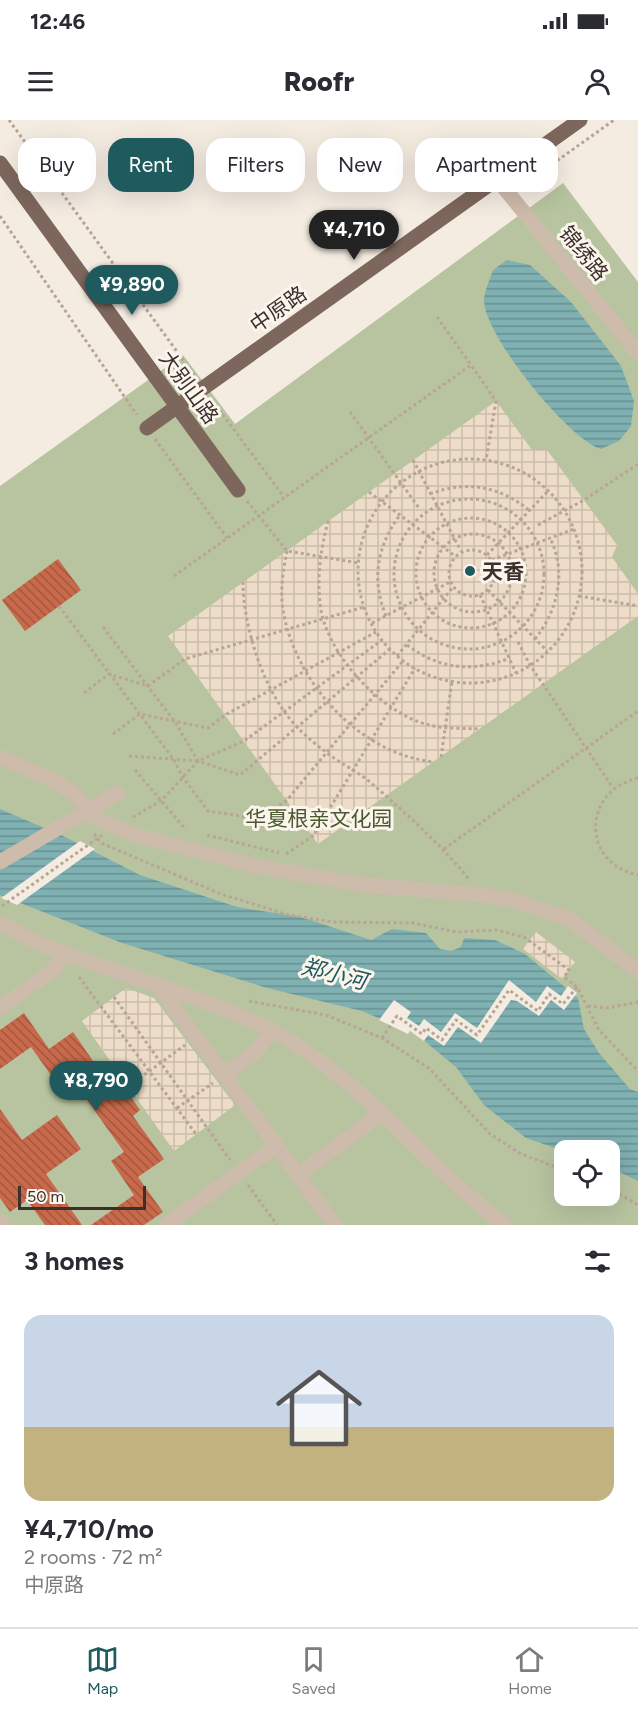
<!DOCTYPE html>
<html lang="en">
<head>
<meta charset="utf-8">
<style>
  body { margin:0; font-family:Figtree,"Noto Sans SC",sans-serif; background:#f7f7f7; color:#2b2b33; height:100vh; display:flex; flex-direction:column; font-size:22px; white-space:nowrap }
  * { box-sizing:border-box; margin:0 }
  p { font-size:20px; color:#7c7c81 }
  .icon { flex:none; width:33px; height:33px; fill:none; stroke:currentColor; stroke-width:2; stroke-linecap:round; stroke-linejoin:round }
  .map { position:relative; height:1105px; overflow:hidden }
  .panel { display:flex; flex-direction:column; background:#fff; flex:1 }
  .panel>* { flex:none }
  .banner { position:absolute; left:18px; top:18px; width:603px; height:54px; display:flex; gap:12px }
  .buttons { position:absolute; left:554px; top:1020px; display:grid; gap:12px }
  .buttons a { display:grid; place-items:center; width:66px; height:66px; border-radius:12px; background:#fff; box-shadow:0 6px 24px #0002; font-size:30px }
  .scale { position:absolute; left:18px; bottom:15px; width:128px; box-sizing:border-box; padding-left:6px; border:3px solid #3b302b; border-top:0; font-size:16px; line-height:21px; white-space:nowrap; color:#3b302b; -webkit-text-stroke:4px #fbf5ee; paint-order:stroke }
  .price { position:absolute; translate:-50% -51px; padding:0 14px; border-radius:21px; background:#1f5a5e; color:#fff; font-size:20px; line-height:39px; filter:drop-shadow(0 2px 3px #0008) }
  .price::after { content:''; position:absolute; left:50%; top:36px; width:18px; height:14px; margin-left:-9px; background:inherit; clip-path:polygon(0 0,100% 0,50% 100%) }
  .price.active { background:#222; color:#fff }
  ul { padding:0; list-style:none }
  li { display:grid; align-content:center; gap:12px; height:318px; padding:0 24px }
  li span { display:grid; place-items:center; height:186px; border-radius:18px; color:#555 }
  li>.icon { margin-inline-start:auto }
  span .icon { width:108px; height:108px; fill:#fffc; stroke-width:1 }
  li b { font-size:26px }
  h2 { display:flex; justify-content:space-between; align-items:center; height:72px; padding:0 24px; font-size:26px }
  .pill { padding:0 21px; border-radius:18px; background:#fff; box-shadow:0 6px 24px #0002; font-size:21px; line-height:54px }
  .pill.active { background:#1f5a5e; color:#fff }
  .status { display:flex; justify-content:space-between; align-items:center; height:42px; padding:0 30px; background:#fff; direction:ltr }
  .status svg { height:16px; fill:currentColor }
  header { display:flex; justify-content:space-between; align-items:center; height:78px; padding:0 24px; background:#fff; font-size:27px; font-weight:800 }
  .menu { display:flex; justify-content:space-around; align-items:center; height:84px; border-top:2px solid #e1e1e2; background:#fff; font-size:16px; color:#7c7c81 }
  .menu a { display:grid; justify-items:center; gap:3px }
  .menu .active { color:#1f5a5e }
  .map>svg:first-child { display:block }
</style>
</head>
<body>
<div class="status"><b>12:46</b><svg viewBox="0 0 49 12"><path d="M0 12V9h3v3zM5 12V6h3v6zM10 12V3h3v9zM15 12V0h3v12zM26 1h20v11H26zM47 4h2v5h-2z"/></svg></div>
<header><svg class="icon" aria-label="menu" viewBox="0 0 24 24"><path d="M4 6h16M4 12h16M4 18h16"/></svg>Roofr<svg class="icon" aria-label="person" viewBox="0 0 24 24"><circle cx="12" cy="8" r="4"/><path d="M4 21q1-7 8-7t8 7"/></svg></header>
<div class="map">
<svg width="638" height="1105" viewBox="0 0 638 1105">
  <defs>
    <pattern id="plaza-grid" width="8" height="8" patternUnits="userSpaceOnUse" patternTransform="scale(1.5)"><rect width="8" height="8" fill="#ecdcc8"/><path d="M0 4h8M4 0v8" fill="none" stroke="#cbbdac"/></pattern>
    <pattern id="water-rules" width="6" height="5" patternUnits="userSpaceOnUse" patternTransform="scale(1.5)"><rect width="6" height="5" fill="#7fb0b2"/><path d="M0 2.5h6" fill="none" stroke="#699091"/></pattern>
    <pattern id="building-back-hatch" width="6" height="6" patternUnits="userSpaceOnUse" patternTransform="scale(1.5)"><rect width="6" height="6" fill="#c8694b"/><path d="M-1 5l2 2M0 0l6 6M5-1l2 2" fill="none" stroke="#a4573f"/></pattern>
  </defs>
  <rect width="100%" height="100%" fill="#f4ebe1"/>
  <path fill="#b8c4a0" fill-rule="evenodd" d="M563 63 638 162V1105H0V366L183 235 235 304ZM564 1030H609V1076H564Z"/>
  <g fill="url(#plaza-grid)">
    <path d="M496 281 532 330H547L617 425 612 437 638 474V496L318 724 168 516Z"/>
    <path d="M536 812 575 842 562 859 523 829Z"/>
    <path d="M126 868 154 878 235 985 174 1031 82 901Z"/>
  </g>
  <g fill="url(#water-rules)">
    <path d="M507 140 530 145 571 182 621 246 634 281 631 306 619 321 601 329C569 320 485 216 484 181 484 172 490 159 493 150Z"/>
    <path d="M0 689 63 716 140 755 237 787 301 797 371 820 392 809 426 813 440 829 451 831 461 827 464 818 495 820 525 834 578 878 584 909 599 933 630 969 638 972V1061L609 1047V1030L564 1031 526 1018 484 985 456 947 416 914 362 891 267 868 122 823 0 775Z"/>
  </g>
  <g fill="#f4ebe1">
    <path d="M80 721 95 729 17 785 1 778Z"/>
    <path d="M509 860 536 882 547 866 561 876 568 866 577 873 564 890 551 880 539 896 517 881 511 880 481 923 458 907 444 926 428 915 424 921 410 911 408 914 379 900 394 880 411 892 407 898 419 906 424 899 441 912 455 893 477 908Z"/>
  </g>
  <g fill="url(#building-back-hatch)">
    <path d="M58 439 81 470 25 511 2 480Z"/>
    <path d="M24 893 49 929 73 912 104 957 113 951 140 990 133 996 164 1039 138 1057 163 1092 144 1105H91L134 1075 111 1041 124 1032 67 952 55 961 31 927 0 949V910Z"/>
    <path d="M0 989 22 1020 57 995 81 1029 46 1054 82 1105H45L27 1080 10 1092 0 1078Z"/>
  </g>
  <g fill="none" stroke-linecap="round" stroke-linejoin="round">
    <g stroke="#b9a596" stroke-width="3" stroke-dasharray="3 3" stroke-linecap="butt">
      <path d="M9 0 194 255"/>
      <path d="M523 65 614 0"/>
      <path d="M0 96 137 295"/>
      <path d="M437 197 471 245"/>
      <path d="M212 280 284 377"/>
      <path d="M350 292 419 388"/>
      <path d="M155 319 227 418"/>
      <circle cx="470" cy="451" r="112"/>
      <path d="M413 340 461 431"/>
      <path d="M369 372 455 436"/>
      <path d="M430 374C467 360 500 366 530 391"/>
      <circle cx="469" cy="454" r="75"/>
      <path d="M247 381 287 431 358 443"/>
      <circle cx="471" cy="453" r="55"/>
      <path d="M328 401C321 429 317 454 320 483 324 532 382 594 429 605 445 609 464 608 480 609"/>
      <path d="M538 405 584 380 638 344"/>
      <circle cx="473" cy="453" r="39"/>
      <circle cx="472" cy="453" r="23"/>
      <path d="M287 431C283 450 280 470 283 490 295 562 359 634 434 642"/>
      <path d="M487 435 548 371"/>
      <path d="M492 440 574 409"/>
      <path d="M174 456 471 245 496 281 486 340"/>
      <path d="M243 462C243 502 260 558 284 591 294 606 311 621 326 632 340 644 358 651 371 663 406 693 440 724 469 759"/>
      <path d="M488 470 547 531"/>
      <path d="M480 475 516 553"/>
      <path d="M579 476 638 486"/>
      <path d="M59 486 174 640 182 656 208 691 260 699 287 680 403 541"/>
      <path d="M386 496C371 459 377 426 400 395"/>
      <path d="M372 503 450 462"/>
      <path d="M103 507 175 602 198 641 240 655 390 529"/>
      <path d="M535 519C558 490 567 452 550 418"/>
      <path d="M518 522 530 545 613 668"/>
      <path d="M407 525C439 549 472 553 510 538"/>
      <path d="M397 536 453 467"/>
      <path d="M84 573 109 554 148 566 185 539 364 487"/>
      <path d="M113 614 140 594 208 608 225 595 376 512"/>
      <path d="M129 636 198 641"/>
      <path d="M441 637 452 561"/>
      <path d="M135 650 186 710"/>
      <path d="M638 658C582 671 581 743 638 755"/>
      <path d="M133 697 161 681 198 641 244 621 382 520"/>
      <path d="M94 714 101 723 221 774 285 794 332 802 414 803 456 812 496 810 524 817 569 850 564 857 577 867 599 910 638 951"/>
      <path d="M207 715 279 733"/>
      <path d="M444 729 638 591"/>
      <path d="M286 734 313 716 415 548"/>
      <path d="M79 857 196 1014"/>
      <path d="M114 877 230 1040"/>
      <path d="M249 881 326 895 382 918 430 949 490 1014 521 1034 564 1050"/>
      <path d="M588 886 607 888 638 882"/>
      <path d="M382 918 397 896 422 914 426 908 442 920 456 900 477 915 509 870 538 891 549 874 563 884 577 867"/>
      <path d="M125 969 185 925"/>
      <path d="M177 988 213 963"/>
      <path d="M248 1065 277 1105"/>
      <path d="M609 1068 638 1085"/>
    </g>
    <g stroke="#cdbbac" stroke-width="15">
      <path d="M497 59 638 233"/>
      <path d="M0 637 57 662 75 675 94 697 135 715 259 747 365 765 482 775 516 781 569 799 638 851"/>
      <path d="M0 803C17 811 35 822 53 829 125 857 202 875 271 910 362 958 424 1045 505 1105"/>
      <path d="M159 867 335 1105"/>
      <path d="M0 888 52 851 65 833"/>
      <path d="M224 955 256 931 272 911"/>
      <path d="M298 1055 382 993"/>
      <path d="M0 1101 3 1105"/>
      <path d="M166 1105 276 1026"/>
    </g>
    <g stroke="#7d675c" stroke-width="15">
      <path d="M0 43 238 370"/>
      <path d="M147 308 580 0"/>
    </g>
    <path stroke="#b9a596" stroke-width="3" stroke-dasharray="3 3" stroke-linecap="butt" d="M2 786 102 715"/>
    <path stroke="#cdbbac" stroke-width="15" d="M0 742 118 673"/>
  </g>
  <circle fill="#1f5a5e" stroke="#fbf5ee" stroke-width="2" cx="470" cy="451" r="6"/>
  <g text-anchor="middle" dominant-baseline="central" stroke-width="6" stroke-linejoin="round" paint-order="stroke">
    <g font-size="21" fill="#3b302b" stroke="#fbf5ee">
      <text transform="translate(584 133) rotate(51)">锦绣路</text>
      <text transform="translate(278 189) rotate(-35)">中原路</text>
      <text transform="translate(189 267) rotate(54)">大别山路</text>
    </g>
    <g font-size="21" font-weight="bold" fill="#3b302b" stroke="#fbf5ee" text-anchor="start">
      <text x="482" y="451">天香</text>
    </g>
    <g font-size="21" fill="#4a5a2e" stroke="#fbf5ee">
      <text x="319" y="698">华夏根亲文化园</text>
    </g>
    <g font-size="22" font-style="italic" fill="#1f5a5e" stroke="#fbf5ee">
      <text transform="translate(334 854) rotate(14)">郑小河</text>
    </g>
  </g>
</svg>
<div class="buttons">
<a><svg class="icon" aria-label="locate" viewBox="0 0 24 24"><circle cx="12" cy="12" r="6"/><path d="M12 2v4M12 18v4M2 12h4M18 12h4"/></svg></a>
</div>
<div class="scale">50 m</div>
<b class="price active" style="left:354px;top:141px">¥4,710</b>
<b class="price" style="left:132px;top:196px">¥9,890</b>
<b class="price" style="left:96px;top:992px">¥8,790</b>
<div class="banner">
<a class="pill">Buy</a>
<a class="pill active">Rent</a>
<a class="pill">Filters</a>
<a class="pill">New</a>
<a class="pill">Apartment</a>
</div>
</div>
<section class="panel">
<h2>3 homes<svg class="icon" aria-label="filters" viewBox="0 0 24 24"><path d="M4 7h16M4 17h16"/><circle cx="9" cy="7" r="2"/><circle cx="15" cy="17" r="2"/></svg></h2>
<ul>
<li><span style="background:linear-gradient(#c9d6e8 60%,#c2b280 0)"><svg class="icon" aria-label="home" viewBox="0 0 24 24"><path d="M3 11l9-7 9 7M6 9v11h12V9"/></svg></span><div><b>¥4,710/mo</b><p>2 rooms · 72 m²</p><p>中原路</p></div></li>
</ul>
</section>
<nav class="menu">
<a class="active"><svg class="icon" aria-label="map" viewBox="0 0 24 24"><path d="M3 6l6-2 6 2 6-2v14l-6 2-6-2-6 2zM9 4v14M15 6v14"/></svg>Map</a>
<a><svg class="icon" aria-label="saved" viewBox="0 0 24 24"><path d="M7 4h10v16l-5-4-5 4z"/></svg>Saved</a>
<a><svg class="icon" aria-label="home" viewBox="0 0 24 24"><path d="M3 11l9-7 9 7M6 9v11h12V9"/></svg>Home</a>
</nav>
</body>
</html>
